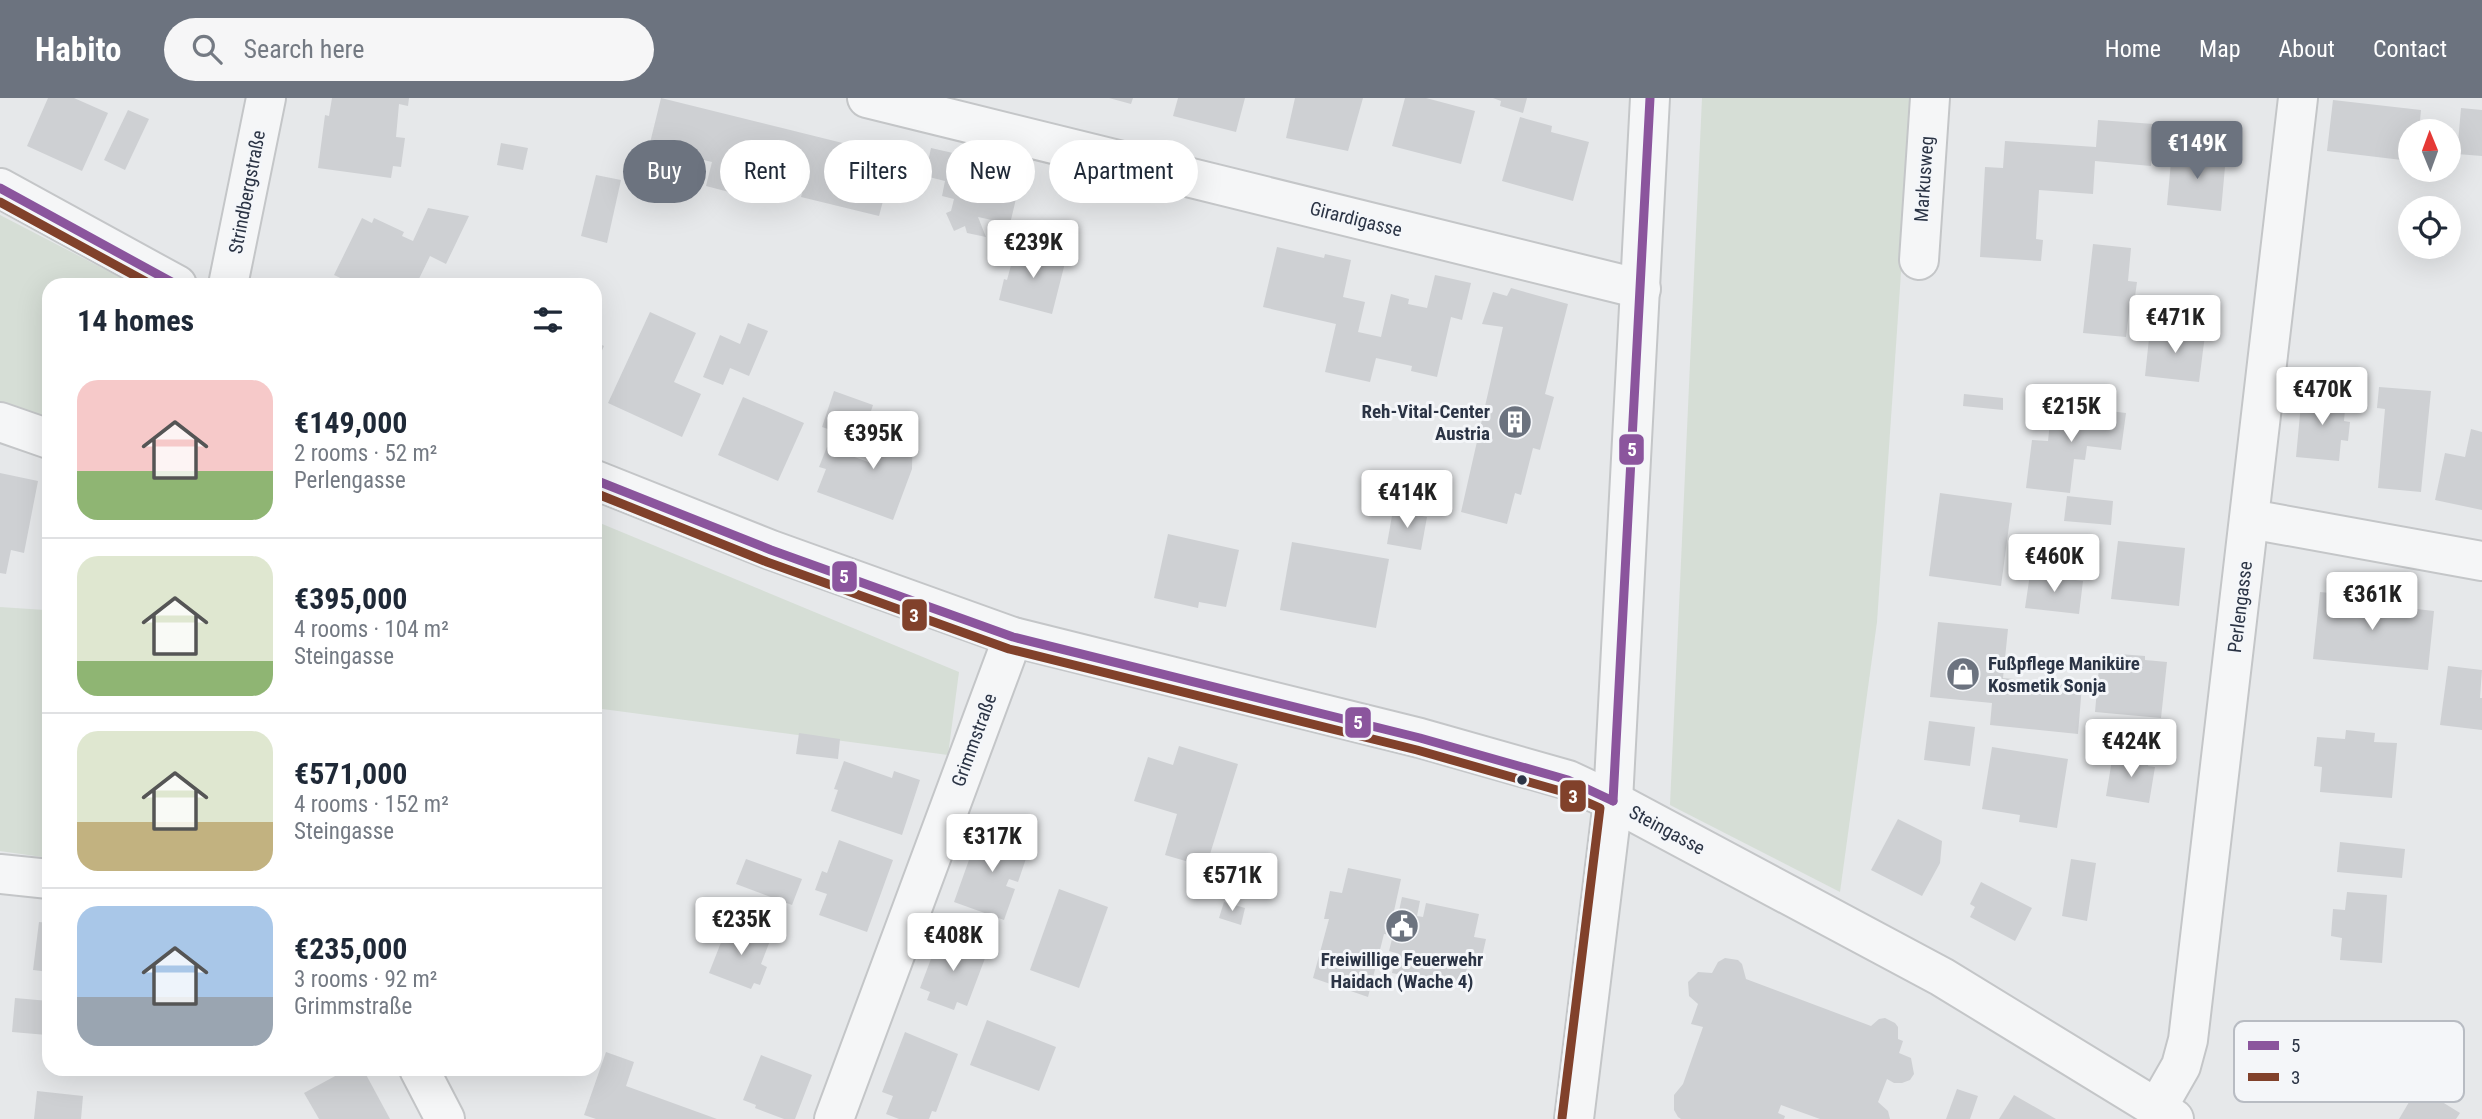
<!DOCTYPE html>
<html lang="en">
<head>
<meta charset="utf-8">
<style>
  body { margin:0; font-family:"Roboto Condensed",sans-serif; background:#f6f6f7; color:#1f2937; height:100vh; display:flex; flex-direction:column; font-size:26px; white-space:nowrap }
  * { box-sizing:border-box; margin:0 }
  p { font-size:23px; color:#747a83 }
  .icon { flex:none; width:38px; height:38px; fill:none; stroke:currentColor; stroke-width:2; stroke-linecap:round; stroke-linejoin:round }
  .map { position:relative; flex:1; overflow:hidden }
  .details { position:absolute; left:42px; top:180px; width:560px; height:798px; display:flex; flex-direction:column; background:#fff; border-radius:21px; box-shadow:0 7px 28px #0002 }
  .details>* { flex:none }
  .guide { position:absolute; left:623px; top:42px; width:665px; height:63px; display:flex; gap:14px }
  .needle { width:46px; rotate:359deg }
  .buttons { position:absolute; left:2398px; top:21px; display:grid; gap:14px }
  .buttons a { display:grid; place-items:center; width:63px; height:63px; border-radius:50%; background:#fff; box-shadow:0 7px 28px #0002; font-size:35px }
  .price { position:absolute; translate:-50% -60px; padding:0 16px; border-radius:7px; background:#fff; color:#222; font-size:23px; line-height:46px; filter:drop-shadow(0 2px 4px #0008) }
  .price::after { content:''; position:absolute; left:50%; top:42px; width:21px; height:16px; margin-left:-10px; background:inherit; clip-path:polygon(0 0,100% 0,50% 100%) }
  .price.active { background:#6c737f; color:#fff }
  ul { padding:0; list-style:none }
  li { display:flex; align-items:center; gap:21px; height:175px; padding:0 35px }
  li+li { border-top:2px solid #e0e1e3 }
  li span { display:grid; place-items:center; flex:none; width:196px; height:140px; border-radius:21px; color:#555 }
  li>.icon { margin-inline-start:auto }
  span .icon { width:84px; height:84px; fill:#fffc; stroke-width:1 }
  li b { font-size:30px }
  h2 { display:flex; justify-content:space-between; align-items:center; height:84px; padding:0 35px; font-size:30px }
  .tag { padding:0 24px; border-radius:32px; background:#fff; box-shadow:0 7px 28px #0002; font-size:24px; line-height:63px }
  .tag.active { background:#6c737f; color:#fff }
  header { display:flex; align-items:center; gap:42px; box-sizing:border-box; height:98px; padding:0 35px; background:#6c737f; color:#fff }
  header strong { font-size:33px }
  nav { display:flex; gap:38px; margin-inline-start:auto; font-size:24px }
  .search { width:490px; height:63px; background:#f6f6f7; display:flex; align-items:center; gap:18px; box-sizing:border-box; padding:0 24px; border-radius:38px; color:#747a83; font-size:26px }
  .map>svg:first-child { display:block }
</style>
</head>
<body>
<header>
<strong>Habito</strong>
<div class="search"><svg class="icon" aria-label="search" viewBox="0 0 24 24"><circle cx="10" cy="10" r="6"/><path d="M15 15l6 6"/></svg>Search here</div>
<nav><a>Home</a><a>Map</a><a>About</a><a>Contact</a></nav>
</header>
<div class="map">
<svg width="2482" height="1021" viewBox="0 0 2482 1021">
  <rect width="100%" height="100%" fill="#e6e8ea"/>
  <g fill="#d6ded6">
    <path d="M1702 0H1913L1877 524 1840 794 1670 707Z"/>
    <path d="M0 117 135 187H49V322L0 305Z"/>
    <path d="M595 423 959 574 948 657 595 610Z"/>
    <path d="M49 508V760L0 753V509L45 512Z"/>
  </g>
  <g fill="#ced0d3">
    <path d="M48 0H74L108 15 82 73 27 48Z"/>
    <path d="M332 0H409L408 8 399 6 396 39 405 40 401 69 393 68 391 80 318 70 325 17 329 18Z"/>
    <path d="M661 0 895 58 879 118 801 99 805 83 791 79 793 71 765 65 756 101 706 88 712 64 649 49Z"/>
    <path d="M1109 0H1133L1131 6Z"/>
    <path d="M1178 0H1245L1236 34 1173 18Z"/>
    <path d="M1295 0H1363L1348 53 1286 40Z"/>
    <path d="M1405 0H1426L1475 13 1461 66 1392 48Z"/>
    <path d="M1493 0H1527L1523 15 1500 8 1501 3Z"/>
    <path d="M2333 2 2421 12 2419 33H2410V63L2327 53Z"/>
    <path d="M2461 10 2482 12V58L2457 56Z"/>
    <path d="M128 12 149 21 125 72 104 62Z"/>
    <path d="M1520 19 1552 28 1551 34 1589 44 1573 103 1502 83Z"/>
    <path d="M2098 22 2154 26 2151 68 2095 63 2093 96 2039 92 2036 141 2043 142 2041 163 1980 159 1985 69 2003 70 2005 43 2096 49Z"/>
    <path d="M501 45 528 50 523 72 497 67Z"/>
    <path d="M931 50 1023 71 1010 126 978 119 986 139 967 135 965 128 954 133 946 115 951 113 954 101 942 98 945 83 925 78Z"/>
    <path d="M2172 53 2226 58 2221 113 2167 107Z"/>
    <path d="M596 77 621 82 607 145 581 138Z"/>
    <path d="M428 110 469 118 446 166 430 158 416 187H355L334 177 362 120 372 125 374 120 404 134 402 138 413 143Z"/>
    <path d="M2093 146 2131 150 2128 183 2137 184 2134 206H2130L2126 239 2083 235Z"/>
    <path d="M1016 149 1066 161 1052 216 999 202 1004 181 1007 182Z"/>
    <path d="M1277 149 1324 160 1325 156 1351 162 1343 199 1365 204 1358 234 1381 239 1391 196 1409 201 1408 206 1427 210 1435 177 1471 185 1462 222 1451 219 1437 279 1411 273 1412 268 1376 260 1370 284 1325 274 1336 226 1263 209Z"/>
    <path d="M1511 190 1568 206 1545 296 1554 299 1540 352 1533 350 1521 397 1515 395 1507 426 1461 414 1503 229 1482 226 1493 194 1507 198Z"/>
    <path d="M650 214 696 235 674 284 701 296 682 339 608 305Z"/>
    <path d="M748 225 768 233 749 278 730 270 723 287 703 279 720 237 740 246Z"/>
    <path d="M2150 231 2205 237 2199 284 2145 278Z"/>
    <path d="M595 244 604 248 595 268Z"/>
    <path d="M2379 289 2431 293 2421 394 2378 390 2385 311 2377 310Z"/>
    <path d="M834 293 873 307 869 319 874 320 868 337 851 330 849 338 822 329Z"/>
    <path d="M2302 295 2346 300 2344 323 2350 324 2348 343 2341 342 2339 363 2296 359Z"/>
    <path d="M1964 296 2003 300V312L1963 308Z"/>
    <path d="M743 299 804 325 778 383 718 357Z"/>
    <path d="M2052 306 2126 315 2121 352 2087 348 2085 362 2074 361 2070 395 2026 390 2032 342 2048 343Z"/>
    <path d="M891 319 913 325 912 371 893 422 817 394 826 371 819 369 827 349 871 365 874 357 869 347 881 325Z"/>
    <path d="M2471 331 2482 334V412L2435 402 2445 355 2465 359Z"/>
    <path d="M0 375 38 383 24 455 11 452 6 476 0 475Z"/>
    <path d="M1940 395 2012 405 2001 488 1929 478Z"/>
    <path d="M2067 398 2113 403 2111 427 2064 423Z"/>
    <path d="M1393 412 1427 419 1421 452 1387 446Z"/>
    <path d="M1168 436 1239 452 1226 509 1199 504 1198 510 1154 500Z"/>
    <path d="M2118 443 2185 450 2179 508 2111 501Z"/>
    <path d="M1292 444 1389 461 1376 530 1280 512Z"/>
    <path d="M2030 476 2083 483 2079 516 2025 510Z"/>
    <path d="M2320 494 2400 502 2399 509 2434 513 2428 572 2313 561Z"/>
    <path d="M1938 524 2008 531 2003 580 2082 587 2078 636 1990 627 1992 605 1930 599Z"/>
    <path d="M2119 556 2145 558V562L2167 564 2161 620 2095 614 2100 558 2118 560Z"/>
    <path d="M2448 568 2482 572 2480 600H2482V632L2440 627Z"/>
    <path d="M1929 623 1975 629 1970 668 1924 662Z"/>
    <path d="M2346 632 2375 635 2374 644 2397 645 2392 700 2320 694 2322 669 2314 668 2317 639 2345 641Z"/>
    <path d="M799 635 840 641 838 661 796 656Z"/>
    <path d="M1179 648 1238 666 1206 769 1165 757 1177 716 1134 703 1148 659 1173 667Z"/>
    <path d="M1992 649 2068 661 2057 730 2019 724 2020 717 1982 711Z"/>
    <path d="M2122 655 2150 660 2148 668 2155 669 2149 705 2106 698 2112 662 2121 663Z"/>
    <path d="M844 663 892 680 894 673 920 682 902 737 831 713 838 692 834 691Z"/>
    <path d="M1898 721 1942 743 1940 765 1922 798 1871 772Z"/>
    <path d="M980 731 1030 749 1018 784 1009 781 1006 788 1015 791 1004 822 954 804Z"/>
    <path d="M839 742 893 762 867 834 819 817 827 796 815 792 822 773 827 775Z"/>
    <path d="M2340 744 2405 751 2402 780 2337 774Z"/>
    <path d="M746 761 802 781 792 807 736 786Z"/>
    <path d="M2071 761 2096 765 2087 823 2062 818Z"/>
    <path d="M1348 770 1401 781 1394 813H1399L1402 799 1420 803 1417 818 1423 819 1426 805 1479 816 1474 839 1486 841 1481 863 1469 861 1463 890 1392 875 1396 855 1389 853 1393 837 1384 836 1368 899 1313 880 1329 821H1324L1330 793 1342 795Z"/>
    <path d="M1981 784 2032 810 2015 843 1970 819 1975 809 1970 806Z"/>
    <path d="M1059 791 1108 809 1079 890 1030 872Z"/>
    <path d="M2347 794 2387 797 2382 865 2340 862 2342 840 2331 838 2333 811 2345 812Z"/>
    <path d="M1224 804 1245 810 1241 827 1219 820Z"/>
    <path d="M39 824 49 825V874L33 872Z"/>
    <path d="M729 824 771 840 761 866 767 869 760 887 754 885 751 891 709 875Z"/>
    <path d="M940 837 987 855 967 908 957 904 954 912 927 902 930 894 920 890Z"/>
    <path d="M1725 860 1738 862 1742 866 1746 881 1871 928 1879 921 1885 920 1895 925 1898 929V941L1903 943 1899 955 1911 960 1914 976 1910 982 1902 985H1894L1887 981 1878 1004 1888 1013 1890 1021H1820L1781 1007 1778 1015 1785 1018 1784 1021H1681L1678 1019 1674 1012V997L1683 986 1703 929 1691 926 1698 906 1689 898 1688 884 1698 874 1712 875 1718 864Z"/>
    <path d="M15 900 49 903 47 937 12 934Z"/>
    <path d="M987 922 1056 949 1039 993 970 967Z"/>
    <path d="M905 934 958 956 936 1014 932 1013 929 1021H899L886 1016 893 998 882 994Z"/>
    <path d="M606 954 634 964 626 988 717 1021H596L584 1017Z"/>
    <path d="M761 957 812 977 795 1021H784L755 1010 756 1007 743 1002Z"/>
    <path d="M348 971H363L390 1021H319L304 995Z"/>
    <path d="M2418 989 2460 1015 2456 1021H2399Z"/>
    <path d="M1957 991 1978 998 1970 1021H1946Z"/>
    <path d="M37 993 83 998 81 1021H34Z"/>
    <path d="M2014 997 2056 1021H1999Z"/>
  </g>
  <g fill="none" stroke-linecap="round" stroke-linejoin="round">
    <g stroke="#c4c6c8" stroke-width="42">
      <g id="street">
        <path d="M867 0 1641 191"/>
        <path d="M0 90 177 187"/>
        <path d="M1919 162 1930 0"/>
        <path d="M228 187 266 0"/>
        <path d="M0 324 49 341"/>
        <path d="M595 382 771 452 1013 539 1420 640 1568 682 1613 703 1942 879 2174 1021"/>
        <path d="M2250 421 2482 463"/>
        <path d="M0 776 49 781"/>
        <path d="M419 971 445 1021"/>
        <path d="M2157 1010 2181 968 2188 942 2298 0"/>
        <path d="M834 1021 1013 539"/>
        <path d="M1574 1021 1613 703 1650 0"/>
      </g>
    </g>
    <use href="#street" stroke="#f5f6f7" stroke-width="38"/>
    <g stroke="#f4f6f9" stroke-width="14">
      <g id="bus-1">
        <path d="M0 90 177 187"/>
        <path d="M595 382 771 452 1013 539 1420 640 1568 682 1613 703"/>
        <path d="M1613 703 1650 0"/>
      </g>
    </g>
    <g stroke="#f4f6f9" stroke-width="14">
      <g id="bus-2">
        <path d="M0 104 152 187"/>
        <path d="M595 395 767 464 1009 551 1417 652 1564 694 1600 710 1562 1020"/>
      </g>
    </g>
    <use href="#bus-1" stroke="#8b559d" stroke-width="9"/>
    <use href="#bus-2" stroke="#81412b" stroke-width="9"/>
  </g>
  <defs>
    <g id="building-disc" transform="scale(1.75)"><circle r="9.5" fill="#6c737f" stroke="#f4f6f9"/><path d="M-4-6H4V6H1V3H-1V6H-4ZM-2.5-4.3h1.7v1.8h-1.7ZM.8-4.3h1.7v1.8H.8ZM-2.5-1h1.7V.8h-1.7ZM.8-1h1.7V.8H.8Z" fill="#fff"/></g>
    <g id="shop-disc" transform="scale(1.75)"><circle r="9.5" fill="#6c737f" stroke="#f4f6f9"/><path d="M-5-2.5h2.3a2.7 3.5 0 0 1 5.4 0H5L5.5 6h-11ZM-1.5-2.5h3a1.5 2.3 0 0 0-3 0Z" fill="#fff"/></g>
    <g id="civic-disc" transform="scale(1.75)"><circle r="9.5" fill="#6c737f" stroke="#f4f6f9"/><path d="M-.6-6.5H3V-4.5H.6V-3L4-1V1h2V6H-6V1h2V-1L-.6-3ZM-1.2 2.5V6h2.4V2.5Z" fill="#fff"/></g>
  </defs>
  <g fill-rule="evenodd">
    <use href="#building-disc" x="1515" y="324"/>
    <use href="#shop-disc" x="1963" y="576"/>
    <use href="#civic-disc" x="1402" y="828"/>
  </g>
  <circle fill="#2b3445" stroke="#f4f6f9" stroke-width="2.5" cx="1522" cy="682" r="6"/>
  <g text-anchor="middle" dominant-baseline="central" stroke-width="6" stroke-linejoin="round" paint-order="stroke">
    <g font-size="19" fill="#2b3445" stroke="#f4f6f9">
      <text transform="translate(1924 81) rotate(-86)">Markusweg</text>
      <text transform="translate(247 94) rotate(-79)">Strindbergstraße</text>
      <text transform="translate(1356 121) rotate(14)">Girardigasse</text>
      <text transform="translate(2240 509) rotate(-83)">Perlengasse</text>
      <text transform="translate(974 642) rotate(-70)">Grimmstraße</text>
      <text transform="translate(1667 732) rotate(28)">Steingasse</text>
    </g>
    <g font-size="19" font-weight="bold" fill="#2b3445" stroke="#f4f6f9" text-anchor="end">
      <text x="1490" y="313">Reh-Vital-Center<tspan x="1490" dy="22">Austria</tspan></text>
      <text x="1988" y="565" text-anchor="start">Fußpflege Maniküre<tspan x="1988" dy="22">Kosmetik Sonja</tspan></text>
      <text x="1402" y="861" text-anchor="middle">Freiwillige Feuerwehr<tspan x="1402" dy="22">Haidach (Wache 4)</tspan></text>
    </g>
  </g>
  <rect x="2234" y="923" width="230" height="81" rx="10" fill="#f4f6f9" stroke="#b8bcc3" stroke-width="2"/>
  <rect x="2248" y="943" width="31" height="9" fill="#8b559d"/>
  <rect x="2248" y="975" width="31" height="8" fill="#81412b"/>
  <g font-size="19" fill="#2b3445">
    <text x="2291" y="954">5</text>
    <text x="2291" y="986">3</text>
  </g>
  <g stroke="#f4f6f9" stroke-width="2.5">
    <rect x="1618" y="335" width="27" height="33" rx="7" fill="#8b559d"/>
    <rect x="831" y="462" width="27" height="33" rx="7" fill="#8b559d"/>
    <rect x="901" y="500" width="27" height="34" rx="7" fill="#81412b"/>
    <rect x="1344" y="608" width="28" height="33" rx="7" fill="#8b559d"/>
    <rect x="1559" y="681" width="28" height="34" rx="7" fill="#81412b"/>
  </g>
  <g font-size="19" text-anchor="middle" font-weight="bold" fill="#fff">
    <text x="1632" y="358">5</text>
    <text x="844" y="485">5</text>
    <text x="914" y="524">3</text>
    <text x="1358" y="631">5</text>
    <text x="1573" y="705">3</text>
  </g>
</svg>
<div class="buttons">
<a><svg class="needle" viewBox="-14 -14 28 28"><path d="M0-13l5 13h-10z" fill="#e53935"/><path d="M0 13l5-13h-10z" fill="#747a83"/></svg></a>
<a><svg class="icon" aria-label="locate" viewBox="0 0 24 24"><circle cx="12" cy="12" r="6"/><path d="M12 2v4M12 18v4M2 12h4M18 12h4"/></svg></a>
</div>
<b class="price active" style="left:2197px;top:83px">€149K</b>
<b class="price" style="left:1033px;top:182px">€239K</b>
<b class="price" style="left:2175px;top:257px">€471K</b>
<b class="price" style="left:2322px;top:329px">€470K</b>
<b class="price" style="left:2071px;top:346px">€215K</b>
<b class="price" style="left:873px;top:373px">€395K</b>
<b class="price" style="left:1407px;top:432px">€414K</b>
<b class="price" style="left:2054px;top:496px">€460K</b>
<b class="price" style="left:2372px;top:534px">€361K</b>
<b class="price" style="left:2131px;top:681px">€424K</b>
<b class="price" style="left:992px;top:776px">€317K</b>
<b class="price" style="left:1232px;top:815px">€571K</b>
<b class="price" style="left:741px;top:859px">€235K</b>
<b class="price" style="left:953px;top:875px">€408K</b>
<div class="guide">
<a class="tag active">Buy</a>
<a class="tag">Rent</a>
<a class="tag">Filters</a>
<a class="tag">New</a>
<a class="tag">Apartment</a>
</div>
<section class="details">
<h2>14 homes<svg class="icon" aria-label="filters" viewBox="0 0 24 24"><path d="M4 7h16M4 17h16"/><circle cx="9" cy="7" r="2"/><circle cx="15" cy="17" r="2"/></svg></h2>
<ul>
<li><span style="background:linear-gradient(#f6c9c9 65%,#8fb573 0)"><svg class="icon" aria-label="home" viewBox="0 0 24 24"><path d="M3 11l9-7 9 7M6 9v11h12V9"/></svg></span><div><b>€149,000</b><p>2 rooms · 52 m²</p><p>Perlengasse</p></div></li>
<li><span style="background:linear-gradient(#dfe7d0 75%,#8fb573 0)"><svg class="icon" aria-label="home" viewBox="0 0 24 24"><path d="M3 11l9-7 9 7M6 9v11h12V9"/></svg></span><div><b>€395,000</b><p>4 rooms · 104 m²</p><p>Steingasse</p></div></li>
<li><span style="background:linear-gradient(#dfe7d0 65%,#c2b280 0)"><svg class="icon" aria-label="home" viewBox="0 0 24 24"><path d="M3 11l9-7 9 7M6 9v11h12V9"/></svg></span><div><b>€571,000</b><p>4 rooms · 152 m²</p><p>Steingasse</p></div></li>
<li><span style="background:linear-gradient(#a9c7e8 65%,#9aa5b1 0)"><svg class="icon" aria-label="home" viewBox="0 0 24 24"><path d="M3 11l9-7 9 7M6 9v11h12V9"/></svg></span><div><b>€235,000</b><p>3 rooms · 92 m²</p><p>Grimmstraße</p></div></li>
</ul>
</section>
</div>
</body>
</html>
